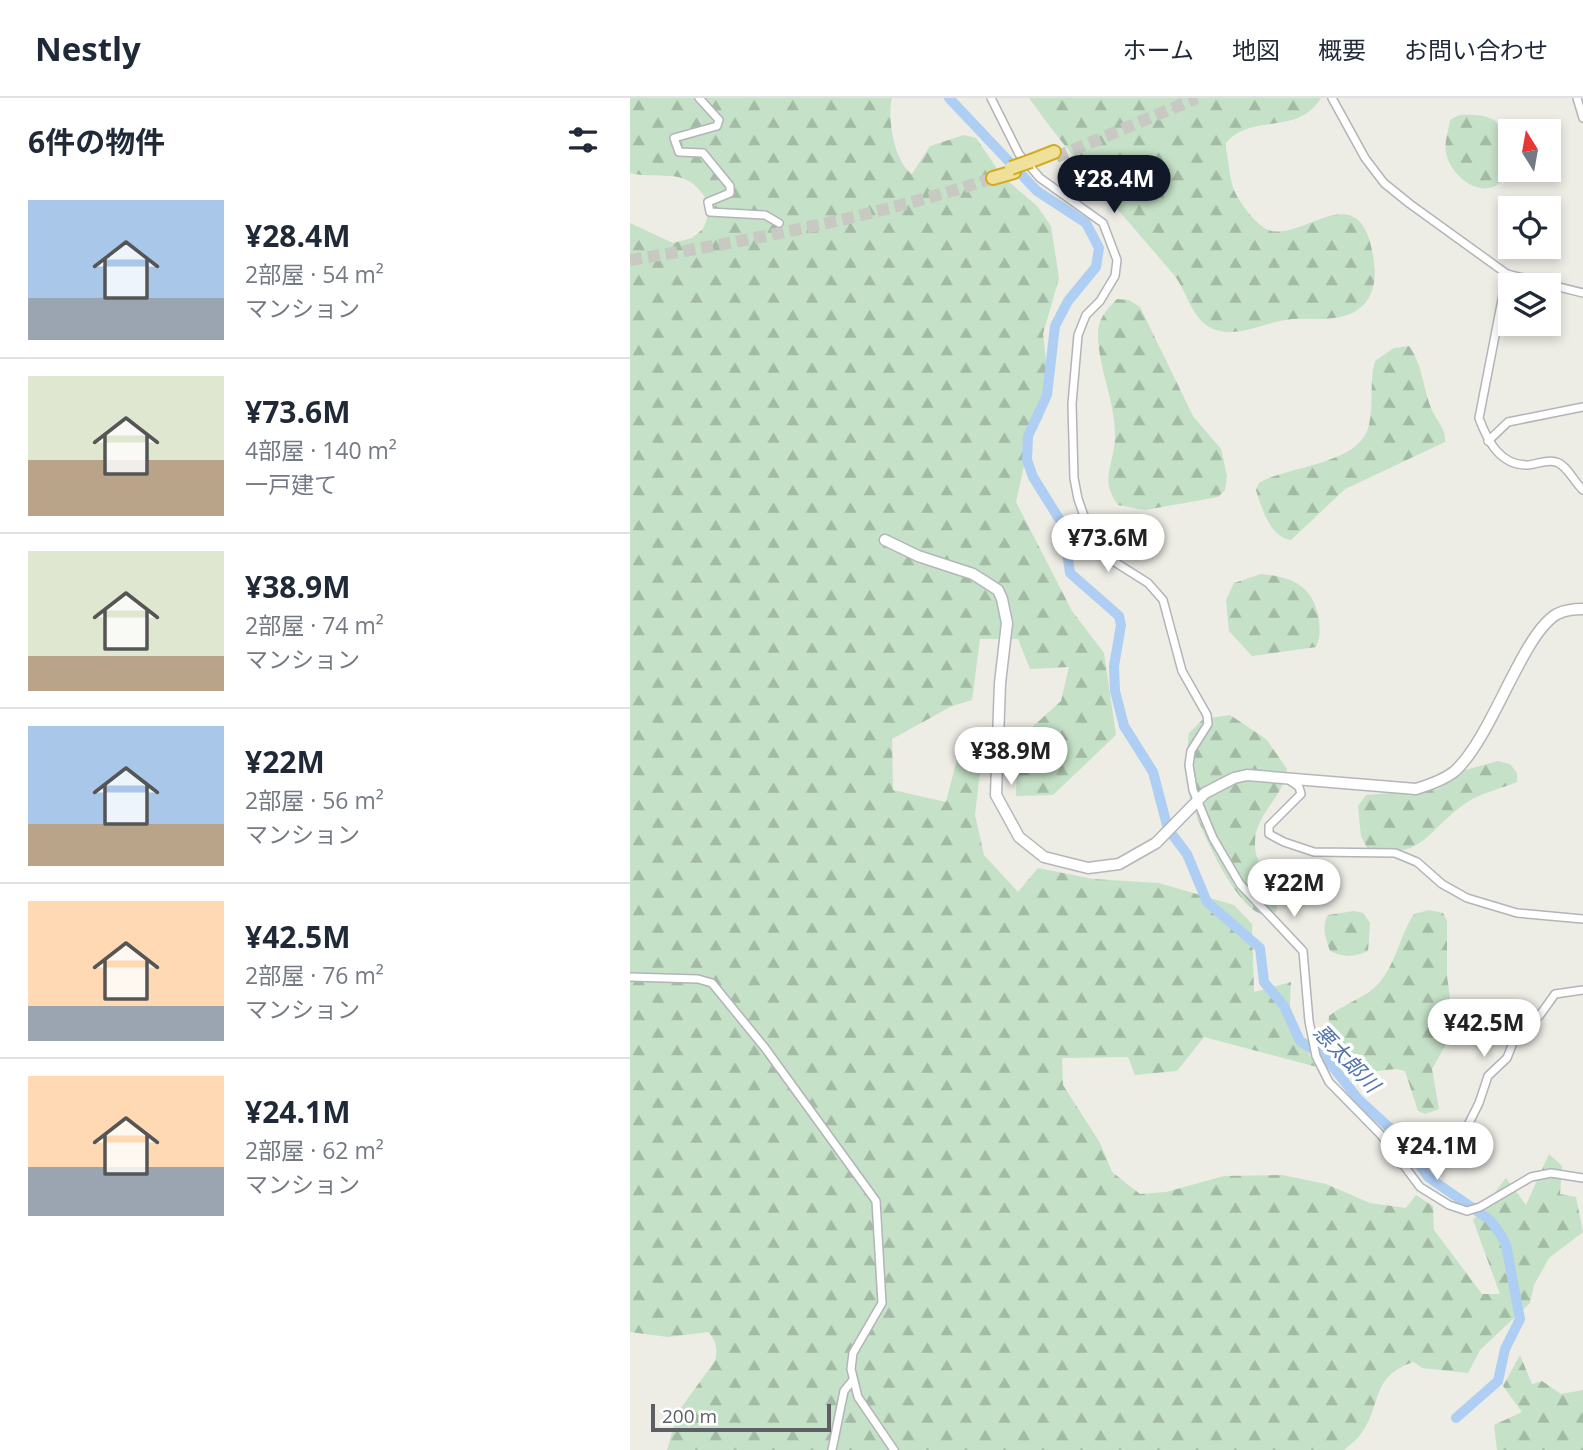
<!DOCTYPE html>
<html lang="ja">
<head>
<meta charset="utf-8">
<style>
  body { margin:0; font-family:"Open Sans","Noto Sans JP",sans-serif; background:#f2f2f3; color:#1f2937; height:100vh; display:flex; flex-direction:column; font-size:26px; white-space:nowrap }
  * { box-sizing:border-box; margin:0 }
  p { font-size:23px; color:#747a83 }
  .icon { flex:none; width:38px; height:38px; fill:none; stroke:currentColor; stroke-width:2; stroke-linecap:round; stroke-linejoin:round }
  .map { position:relative; flex:1; overflow:hidden }
  .sheet { display:flex; flex-direction:column; background:#fff; width:630px }
  .sheet>* { flex:none }
  .needle { width:46px; rotate:349deg }
  .controls { position:absolute; left:868px; top:21px; display:grid; gap:14px }
  .controls a { display:grid; place-items:center; width:63px; height:63px; border-radius:0px; background:#fff; box-shadow:0 4px 10px #0003; font-size:35px }
  .scale { position:absolute; left:21px; bottom:18px; width:180px; box-sizing:border-box; padding-left:7px; border:4px solid #5d5f63; border-top:0; font-size:19px; line-height:24px; white-space:nowrap; color:#5d5f63; -webkit-text-stroke:5px #fff; paint-order:stroke }
  .price { position:absolute; translate:-50% -60px; padding:0 16px; border-radius:24px; background:#fff; color:#222; font-size:23px; line-height:46px; filter:drop-shadow(0 2px 4px #0008) }
  .price::after { content:''; position:absolute; left:50%; top:42px; width:21px; height:16px; margin-left:-10px; background:inherit; clip-path:polygon(0 0,100% 0,50% 100%) }
  .price.active { background:#111827; color:#fff }
  ul { padding:0; list-style:none }
  li { display:flex; align-items:center; gap:21px; height:175px; padding:0 28px }
  li+li { border-top:2px solid #e0e1e3 }
  li span { display:grid; place-items:center; flex:none; width:196px; height:140px; border-radius:0px; color:#555 }
  li>.icon { margin-inline-start:auto }
  span .icon { width:84px; height:84px; fill:#fffc; stroke-width:1 }
  li b { font-size:30px }
  h2 { display:flex; justify-content:space-between; align-items:center; height:84px; padding:0 28px; font-size:30px }
  header { display:flex; align-items:center; gap:42px; box-sizing:border-box; height:98px; padding:0 35px; background:#fff; border-bottom:2px solid #e0e1e3 }
  header strong { font-size:33px }
  nav { display:flex; gap:38px; margin-inline-start:auto; font-size:24px }
  main { display:flex; flex:1; min-height:0 }
  .map>svg:first-child { display:block }
</style>
</head>
<body>
<header>
<strong>Nestly</strong>
<nav><a>ホーム</a><a>地図</a><a>概要</a><a>お問い合わせ</a></nav>
</header>
<main>
<section class="sheet">
<h2>6件の物件<svg class="icon" aria-label="filters" viewBox="0 0 24 24"><path d="M4 7h16M4 17h16"/><circle cx="9" cy="7" r="2"/><circle cx="15" cy="17" r="2"/></svg></h2>
<ul>
<li><span style="background:linear-gradient(#a9c7e8 70%,#9aa5b1 0)"><svg class="icon" aria-label="home" viewBox="0 0 24 24"><path d="M3 11l9-7 9 7M6 9v11h12V9"/></svg></span><div><b>¥28.4M</b><p>2部屋 · 54 m²</p><p>マンション</p></div></li>
<li><span style="background:linear-gradient(#dfe7d0 60%,#b9a48a 0)"><svg class="icon" aria-label="home" viewBox="0 0 24 24"><path d="M3 11l9-7 9 7M6 9v11h12V9"/></svg></span><div><b>¥73.6M</b><p>4部屋 · 140 m²</p><p>一戸建て</p></div></li>
<li><span style="background:linear-gradient(#dfe7d0 75%,#b9a48a 0)"><svg class="icon" aria-label="home" viewBox="0 0 24 24"><path d="M3 11l9-7 9 7M6 9v11h12V9"/></svg></span><div><b>¥38.9M</b><p>2部屋 · 74 m²</p><p>マンション</p></div></li>
<li><span style="background:linear-gradient(#a9c7e8 70%,#b9a48a 0)"><svg class="icon" aria-label="home" viewBox="0 0 24 24"><path d="M3 11l9-7 9 7M6 9v11h12V9"/></svg></span><div><b>¥22M</b><p>2部屋 · 56 m²</p><p>マンション</p></div></li>
<li><span style="background:linear-gradient(#ffd9b3 75%,#9aa5b1 0)"><svg class="icon" aria-label="home" viewBox="0 0 24 24"><path d="M3 11l9-7 9 7M6 9v11h12V9"/></svg></span><div><b>¥42.5M</b><p>2部屋 · 76 m²</p><p>マンション</p></div></li>
<li><span style="background:linear-gradient(#ffd9b3 65%,#9aa5b1 0)"><svg class="icon" aria-label="home" viewBox="0 0 24 24"><path d="M3 11l9-7 9 7M6 9v11h12V9"/></svg></span><div><b>¥24.1M</b><p>2部屋 · 62 m²</p><p>マンション</p></div></li>
</ul>
</section>
<div class="map">
<svg width="953" height="1352" viewBox="0 0 953 1352">
  <defs>
    <pattern id="forest-firs" width="22" height="20" patternUnits="userSpaceOnUse" patternTransform="scale(1.75)"><rect width="22" height="20" fill="#c5e1c7"/><path d="M5 1l3.5 6h-7zM16 11l3.5 6h-7z" fill="#a3baa5"/></pattern>
  </defs>
  <rect width="100%" height="100%" fill="#edece5"/>
  <g fill="url(#forest-firs)">
    <path d="M0 0H262C257 20 264 64 282 76L300 48 334 37 346 40 372 78 407 108 421 128 429 180 413 236 420 298 411 323 402 331 386 404 442 513 474 555 486 637 423 697 386 698 388 642 431 603 439 569 400 571 388 541H350L342 602 322 608 262 641 263 692 316 704 334 634 351 666 345 717 354 757 388 794 408 770 463 781 529 785 604 807 622 826 624 894 661 884 659 923 687 969 574 939 547 973 505 977 498 959 432 960 433 987 470 1045 482 1074 510 1096 536 1094 594 1078 652 1077 696 1086 740 1105 776 1110 786 1097 803 1108 804 1132 852 1196H870L843 1122 876 1080 896 1107 919 1056 932 1068 930 1096 946 1099 953 1134 919 1160 904 1187 900 1205 850 1252 838 1275 792 1270 784 1264C739 1278 753 1308 730 1337 726 1343 719 1347 714 1352H37L48 1314 85 1263C88 1252 86 1241 78 1234L38 1239 0 1234V125L43 145 62 140 73 131C79 119 81 106 72 95 53 69 27 82 0 75Z"/>
    <path d="M399 0H691C667 39 622 14 596 45V51C599 64 599 80 604 92 609 104 626 127 638 132 674 145 732 71 744 164 748 194 736 216 704 220 690 222 676 220 662 221 636 223 604 243 579 229 560 217 557 193 544 177 495 119 443 62 399 0Z"/>
    <path d="M829 17C859 16 875 20 878 52 879 61 880 71 875 79 856 107 819 78 816 54 814 44 819 31 820 22Z"/>
    <path d="M487 201 499 202 510 209 563 318 591 351 597 378 595 392 588 399 515 412 488 407C469 381 484 368 485 340 486 305 469 273 468 238 467 222 476 212 487 201Z"/>
    <path d="M779 248C794 268 793 297 805 318 810 327 816 333 815 344L715 391 661 442C640 439 632 411 626 392L629 385C660 367 730 367 739 327 744 305 739 284 745 263L764 250Z"/>
    <path d="M631 476C660 479 681 486 688 517 690 529 691 537 686 549L622 558 599 533 596 502 604 485Z"/>
    <path d="M600 617 636 641 657 671C655 678 653 686 650 692 640 710 624 724 625 747 625 772 652 789 646 814 641 816 636 818 631 816 603 806 566 723 559 695 555 676 557 654 559 635L573 621Z"/>
    <path d="M868 663 880 666 887 675V684C871 691 850 695 836 705 794 734 797 760 738 752L731 738 728 708 736 697 808 691 832 673Z"/>
    <path d="M799 812 813 815 817 823V878L822 915 815 948 802 971 809 1011 795 1016 788 1013 775 973C760 968 746 976 731 974 706 969 697 941 699 918 715 905 736 900 749 885 766 866 770 837 784 816Z"/>
    <path d="M724 813 733 815 740 825 738 853C724 859 715 860 700 853 696 841 691 828 698 817Z"/>
    <path d="M890 1257 902 1286 912 1283 931 1296 953 1292V1352H867L864 1327 892 1314 873 1288Z"/>
  </g>
  <g fill="none" stroke-linecap="round" stroke-linejoin="round">
    <path stroke="#aecff3" stroke-width="10" d="M319 0 407 93 456 125 469 150 466 169 438 203 425 228 417 297 398 338 397 362 403 379 433 427 440 475 489 518 491 527 484 568 485 593 494 628 523 674 538 731 557 756 577 804 630 850 634 884 654 908 670 943 695 959 729 1002 772 1041 798 1079 860 1122 871 1137 876 1147 890 1221 875 1251 868 1283 826 1320"/>
    <g stroke="#c9c9c4" stroke-width="12" stroke-dasharray="12 6" stroke-linecap="butt">
      <path d="M426 59 567 0"/>
      <path d="M0 162C123 142 244 119 363 80"/>
    </g>
    <g stroke="#b2b4b8" stroke-width="10">
      <g id="street">
        <path d="M69 0 89 22 87 28 44 40 49 54 73 55 100 88V95L78 104 80 114 135 117 149 125"/>
        <path d="M361 0 389 56 410 80 473 125 487 162 485 178 470 203 456 217 448 237 442 306 444 380 448 401 459 432 472 456 518 485 533 502 552 573 577 617 578 626 561 653 559 667 563 692 583 740 610 786 673 853 679 923 686 958 699 984 751 1037 790 1089 819 1107 837 1113 850 1109 901 1079 921 1075 953 1080"/>
        <path d="M702 0 735 60 754 85 780 106 877 176 953 195"/>
        <path d="M947 0 953 20"/>
        <path d="M877 176 849 320C857 342 870 368 898 367 908 366 917 361 926 364 937 367 944 384 953 392"/>
        <path d="M858 343 878 324 953 309"/>
        <path d="M659 682 669 689 671 696 639 728V736L654 744 684 754 765 755 787 764 812 786 837 800 887 815 953 821"/>
        <path d="M0 879 68 881 82 885 135 950 246 1103 252 1205 223 1255 221 1271 228 1299 264 1352"/>
        <path d="M771 1066 812 1049 837 1029 849 1005 858 978 877 960 886 937 910 917 925 896 953 892"/>
        <path d="M202 1352 214 1293 223 1282"/>
      </g>
    </g>
    <g stroke="#b4b6ba" stroke-width="13">
      <path id="secondary" d="M255 442 288 458 343 476 368 492 372 501 377 525 370 585 366 697 389 739 414 759 458 770 489 766 526 745 575 695 604 680 617 677 786 691C799 687 814 682 825 673 863 638 892 536 927 516 935 512 944 511 953 511"/>
    </g>
    <g stroke="#d4ab1e" stroke-width="16">
      <g id="highway">
        <path d="M401 63 424 54"/>
        <path d="M363 80 384 74"/>
      </g>
    </g>
    <use href="#street" stroke="#fff" stroke-width="7"/>
    <use href="#secondary" stroke="#fff" stroke-width="10"/>
    <use href="#highway" stroke="#efe19a" stroke-width="12"/>
    <g stroke="#d4ab1e" stroke-width="16" stroke-linecap="butt">
      <path id="highway-bridge" d="M381 70 401 63"/>
    </g>
    <use href="#highway-bridge" stroke="#efe19a" stroke-width="12"/>
  </g>
  <g text-anchor="middle" dominant-baseline="central" stroke-width="7" stroke-linejoin="round" paint-order="stroke">
    <g font-size="21" font-style="italic" fill="#5175ab" stroke="#fff">
      <text transform="translate(717 960) rotate(46)">悪太郎川</text>
    </g>
  </g>
</svg>
<div class="controls">
<a><svg class="needle" viewBox="-14 -14 28 28"><path d="M0-13l5 13h-10z" fill="#e53935"/><path d="M0 13l5-13h-10z" fill="#747a83"/></svg></a>
<a><svg class="icon" aria-label="locate" viewBox="0 0 24 24"><circle cx="12" cy="12" r="6"/><path d="M12 2v4M12 18v4M2 12h4M18 12h4"/></svg></a>
<a><svg class="icon" aria-label="layers" viewBox="0 0 24 24"><path d="M12 4l9 5-9 5-9-5zM3 14l9 5 9-5"/></svg></a>
</div>
<div class="scale">200 m</div>
<b class="price active" style="left:484px;top:117px">¥28.4M</b>
<b class="price" style="left:478px;top:476px">¥73.6M</b>
<b class="price" style="left:381px;top:689px">¥38.9M</b>
<b class="price" style="left:664px;top:821px">¥22M</b>
<b class="price" style="left:854px;top:961px">¥42.5M</b>
<b class="price" style="left:807px;top:1084px">¥24.1M</b>
</div>
</main>
</body>
</html>
